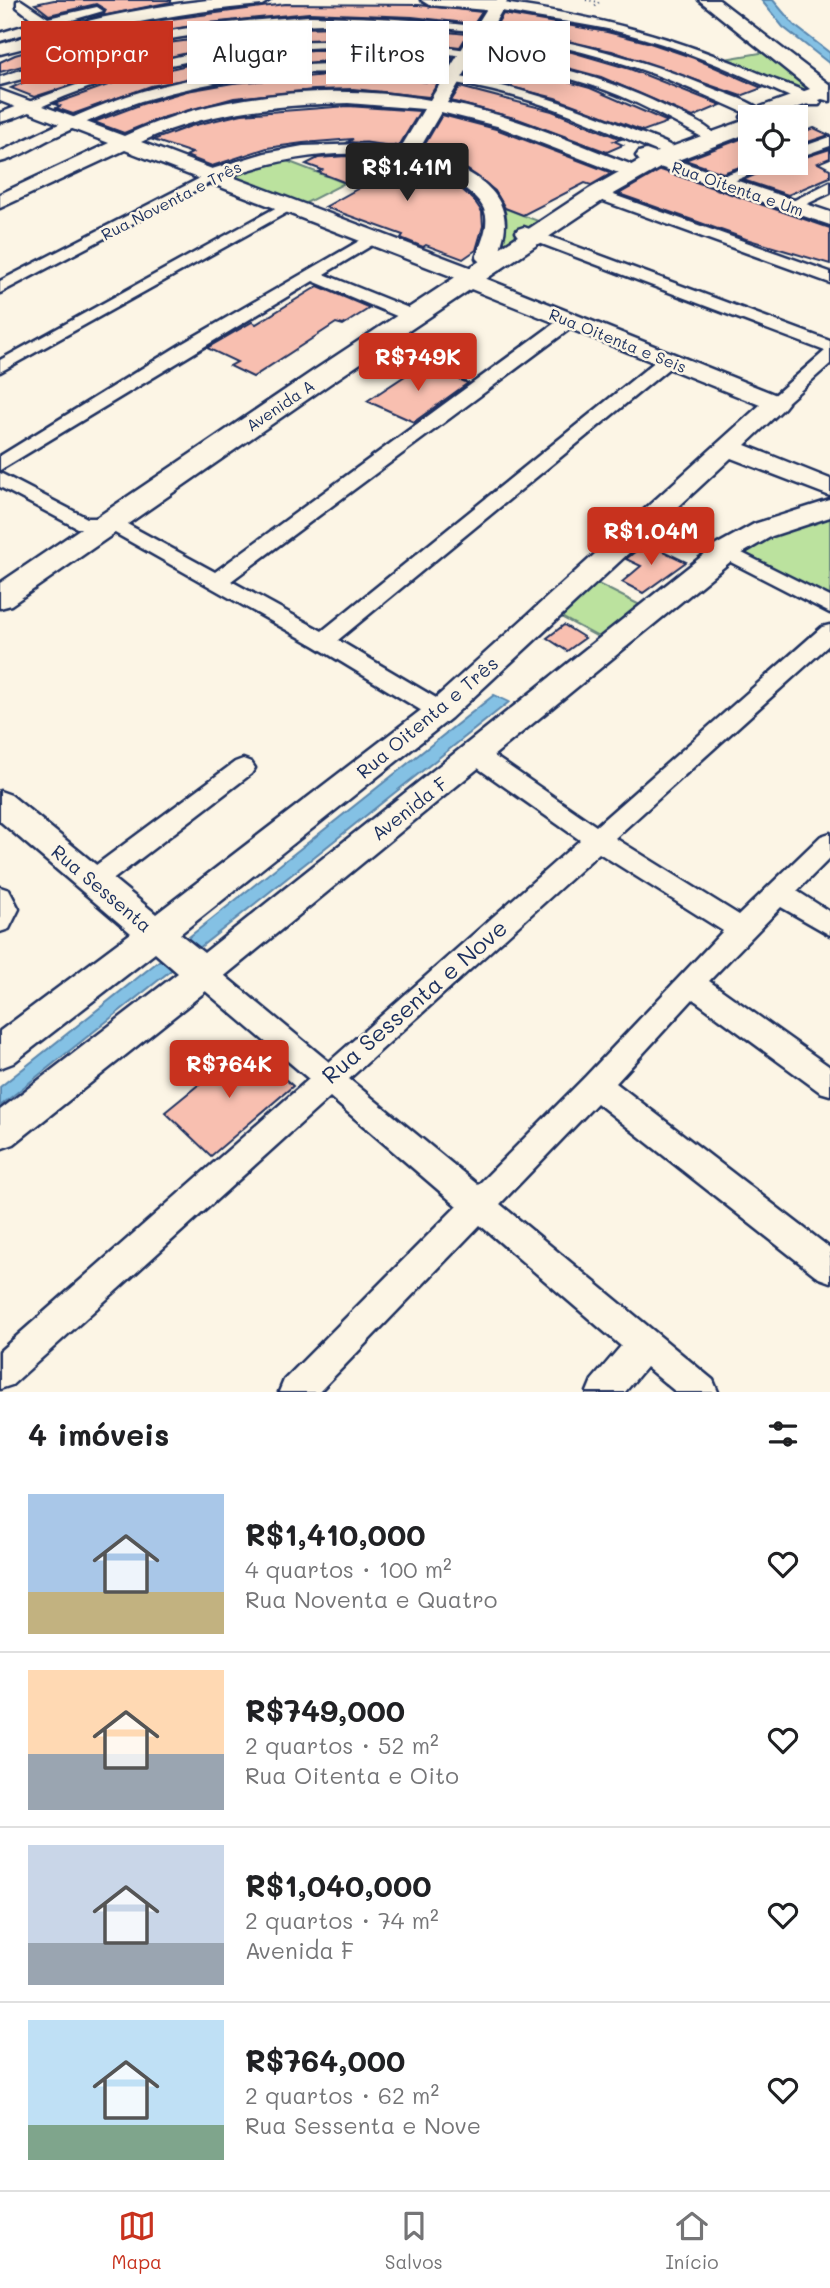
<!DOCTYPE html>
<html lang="pt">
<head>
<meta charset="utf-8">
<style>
  body { margin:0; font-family:Mali,sans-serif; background:#f6f6f6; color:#202124; height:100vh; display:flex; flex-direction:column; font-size:26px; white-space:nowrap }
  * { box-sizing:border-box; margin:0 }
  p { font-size:23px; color:#757577 }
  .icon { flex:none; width:38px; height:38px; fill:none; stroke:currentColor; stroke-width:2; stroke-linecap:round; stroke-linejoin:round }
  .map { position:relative; height:1392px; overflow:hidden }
  .side { display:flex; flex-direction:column; background:#fff; flex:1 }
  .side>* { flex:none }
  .top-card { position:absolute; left:21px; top:21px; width:789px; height:63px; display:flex; gap:14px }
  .fabs { position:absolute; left:738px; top:105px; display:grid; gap:14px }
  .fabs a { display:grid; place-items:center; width:70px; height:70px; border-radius:0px; background:#fff; box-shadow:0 4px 18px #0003; font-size:35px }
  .price { position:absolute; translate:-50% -60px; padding:0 16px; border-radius:7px; background:#c8321e; color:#fff; font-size:23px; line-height:46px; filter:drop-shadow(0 2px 4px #0008) }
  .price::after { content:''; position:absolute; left:50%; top:42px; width:21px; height:16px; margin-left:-10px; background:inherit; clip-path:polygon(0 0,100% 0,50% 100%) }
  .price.current { background:#222; color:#fff }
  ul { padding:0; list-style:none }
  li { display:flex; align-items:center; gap:21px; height:175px; padding:0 28px }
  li+li { border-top:2px solid #e0e0e0 }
  li span { display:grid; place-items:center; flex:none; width:196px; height:140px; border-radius:0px; color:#555 }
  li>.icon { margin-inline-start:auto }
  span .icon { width:84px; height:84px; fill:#fffc; stroke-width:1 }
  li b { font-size:30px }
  h2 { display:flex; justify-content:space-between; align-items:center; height:84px; padding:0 28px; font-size:30px }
  .pill { padding:0 24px; border-radius:0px; background:#fff; box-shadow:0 4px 18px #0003; font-size:24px; line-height:63px }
  .pill.current { background:#c8321e; color:#fff }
  .menu { display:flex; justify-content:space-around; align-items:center; height:98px; border-top:2px solid #e0e0e0; background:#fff; font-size:19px; color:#757577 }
  .menu a { display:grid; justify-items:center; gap:4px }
  .menu .current { color:#c8321e }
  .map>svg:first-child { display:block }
</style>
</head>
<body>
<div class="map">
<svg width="830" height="1392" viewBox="0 0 830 1392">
  <rect width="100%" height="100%" fill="#fcf5e5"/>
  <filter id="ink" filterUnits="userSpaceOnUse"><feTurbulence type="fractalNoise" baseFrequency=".0143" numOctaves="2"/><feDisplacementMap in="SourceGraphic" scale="14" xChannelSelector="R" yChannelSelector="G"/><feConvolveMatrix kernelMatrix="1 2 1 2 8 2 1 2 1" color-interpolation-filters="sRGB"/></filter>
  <g filter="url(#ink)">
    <g fill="#bbe29e" stroke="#6b887e" stroke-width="2">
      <path d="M766 52 813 91 801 95 719 60Z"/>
      <path d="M279 158 345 183 304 204 227 178Z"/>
      <path d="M496 205 538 221 488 257Z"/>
      <path d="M830 508V604L728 551Z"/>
      <path d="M586 578 654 612 613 645 550 611Z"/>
    </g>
    <g fill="#84c1e4" stroke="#5a87ae" stroke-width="2">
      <path d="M761 0H773L794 25 830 53V64L783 27Z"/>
      <path d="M494 695 509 702 0 1106V1087Z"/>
    </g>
    <g fill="#f8bfb0" stroke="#1b2f5e" stroke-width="2">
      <path d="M54 0H171V2L87 19 104 14 106 10 96 4 49 15 35 4Z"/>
      <path d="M285 4 419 5 482 12 474 24 412 17 309 13 209 23 130 37 0 72V62L15 55 66 41 163 20Z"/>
      <path d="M503 14 607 32 647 42 694 58 762 88 741 96 612 51 495 27Z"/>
      <path d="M333 27H394L468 34 460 47 371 37 235 44 133 65 34 97 11 88 25 82 23 81 96 59 153 45 273 29Z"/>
      <path d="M489 37 572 52 630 69 721 105 693 117 601 77 526 57 482 50Z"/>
      <path d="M312 50H369L453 58 445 72 328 61 251 67 151 86 73 114 56 108 60 106 54 104 119 81 200 62Z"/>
      <path d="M475 61 536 73 590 88 668 122 643 131 555 98 466 76Z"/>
      <path d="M327 75 374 76 438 83 429 97 353 89 314 90 234 98 158 119 124 133 94 122 142 104 187 91 233 83Z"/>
      <path d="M460 87 552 111 621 139 614 141 623 145 607 152 518 119 451 101Z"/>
      <path d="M348 106 420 111 399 146 348 142 353 139 303 143 267 148 212 166 186 156 192 153 153 140 191 126 242 114Z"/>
      <path d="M442 115 496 129 612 173 591 185 585 183 523 215 505 208 495 191 468 170 421 151Z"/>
      <path d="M814 128 829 135 796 146V134Z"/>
      <path d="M751 135V163L723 173 685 160Z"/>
      <path d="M830 149V158L818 163 830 169V177L788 195 743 180 780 164 796 171V160Z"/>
      <path d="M346 156 405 163 432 172 458 186 474 200 482 212 483 226 476 250 463 259 426 245 423 247 401 238 403 235 325 207 359 188 318 172 322 170 306 164 318 158Z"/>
      <path d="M661 170 830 228V264L746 239 619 194Z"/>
      <path d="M318 286 370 308 343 325 336 323 253 377 230 366 237 362 207 348 252 322 256 324Z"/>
      <path d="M423 364 468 383 414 422 367 401Z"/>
      <path d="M646 543 686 562 643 593 622 582 641 566 626 559Z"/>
      <path d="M564 625 585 638 567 651 547 638Z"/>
      <path d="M247 1045 293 1086 211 1156 165 1112Z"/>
    </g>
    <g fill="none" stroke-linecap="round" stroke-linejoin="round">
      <g stroke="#1b2f5e" stroke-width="5">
        <g id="minor">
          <path d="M21 0 48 18 97 7 103 11 0 41V33L36 22 17 7V1Z"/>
          <path d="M497 2C598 16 675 37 768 77 784 84 809 90 821 102L819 105H809C748 79 689 49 624 33 581 22 536 19 493 9V3Z"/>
          <path d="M309 16C446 17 581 33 709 87 726 94 753 101 766 114L763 117H754C714 99 673 80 631 66 478 17 311 13 153 42 101 51 52 72 0 85V77C49 60 99 46 149 35 202 24 256 20 309 16Z"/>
          <path d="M371 40C475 48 578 62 672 110 686 117 704 123 714 134L707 138 702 137C666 118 630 97 591 85 449 40 290 35 145 71 122 77 97 84 74 93 49 102 25 116 0 122V113C71 85 141 62 216 49 267 41 320 41 371 40Z"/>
          <path d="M328 64C436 66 528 86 628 128 643 135 669 141 680 153L678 156H668C617 135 567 110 514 96 393 63 261 64 141 101 109 111 78 126 48 140 33 148 17 158 0 162V152C42 132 83 111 127 96 192 75 260 67 328 64Z"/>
          <path d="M830 137V146L796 158V149Z"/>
          <path d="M758 163H778L724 185H714L711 182 714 179Z"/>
          <path d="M212 172 217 173 219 176 217 179 0 293V281Z"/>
          <path d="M830 182V193L794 210 789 212 781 207Z"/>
          <path d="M597 189 830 272V283L592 197 589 194Z"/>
          <path d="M288 201 293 203 296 206 293 209 0 372V360Z"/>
          <path d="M524 227 830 341V364L782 407H770L767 403 770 399 825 351 518 235 516 232 518 229Z"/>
          <path d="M373 233 381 238 379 241 324 274 411 309 414 313 411 317H399L313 281 0 470V456L183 343Z"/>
          <path d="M569 316 578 321 575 325 231 581 322 631 662 356H674L677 360 674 364 338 640 448 705 451 711 448 717 440 719 432 717 315 646 106 528H77L0 487V473L87 518H116L215 572 563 317Z"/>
          <path d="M726 545 830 597V613L719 556 716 551 719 546Z"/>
          <path d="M830 625V644L615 838 739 915 821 836 830 833V858L797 891 830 912V935L781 907 709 981 830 1067V1095L820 1092 693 999 616 1083 830 1248V1282L819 1278 597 1103 500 1204 713 1380 718 1392H676L646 1367 625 1392H587L592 1380 621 1346 480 1225 319 1392H279L284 1380 457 1206 330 1097 12 1385 0 1389V1351L309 1079 189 977 185 969 189 961 198 958 207 961 329 1062 580 840 468 761 464 755 468 749 476 746 484 749 596 826 822 627ZM599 853 723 931 586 1076 478 1185 349 1079Z"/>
          <path d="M243 759 251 762 255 768 251 774 102 888 93 891 84 888 80 881 84 874 235 762Z"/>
          <path d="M0 887 9 890 19 909 9 929 0 932Z"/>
        </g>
      </g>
      <g stroke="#1b2f5e" stroke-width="5">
        <g id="tertiary">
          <path d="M208 0H270L262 5C172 12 87 32 0 54V44C68 24 137 8 208 0Z"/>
          <path d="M421 0H508L447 103C511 114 569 141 630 164L633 168 630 172H616L497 126 441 112 417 153C459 164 519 188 502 242 500 249 499 256 494 262H480L476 258C480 245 488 230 486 216 484 202 470 192 459 184 394 139 299 151 230 176L472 268 477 275 784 398 788 403 784 408 745 445 830 479V496L731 458 451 718 180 934 204 953 716 545 754 524 830 500V517L772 536 736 557 216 983 14 1144 0 1149V1110L178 973 155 953 13 1063 0 1068V1031L131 933 0 821V791L11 795 156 914 429 704 760 405 461 285 456 278 125 150 0 208V194L109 143 0 101V90L124 136C215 93 331 82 430 100L486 10 429 5ZM348 103 424 109 400 149 366 144 303 146 265 153 212 169 141 142C205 111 277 105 348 103Z"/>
          <path d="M646 150 830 212V225L639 160 636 156 639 152Z"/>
        </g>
      </g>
      <g stroke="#1b2f5e" stroke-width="5">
        <path id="secondary" d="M699 0H719L830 85V101L822 99 770 117H751V132L665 165 605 199 331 383 11 605 0 608V583L313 371 589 189 649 155 743 121 741 117 744 113 810 89Z"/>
      </g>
      <path stroke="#1b2f5e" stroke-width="2" stroke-dasharray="1 3.5" stroke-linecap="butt" d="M586 0 599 2 594 8"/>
      <use href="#minor" fill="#fcf5e5" fill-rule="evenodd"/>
      <use href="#tertiary" fill="#fcf5e5" fill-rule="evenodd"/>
      <use href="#secondary" fill="#fcf5e5" fill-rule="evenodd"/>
    </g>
  </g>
  <g text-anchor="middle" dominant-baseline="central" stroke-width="5" stroke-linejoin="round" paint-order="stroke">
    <g font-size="16" fill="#1b2f5e" stroke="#fcf5e5">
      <text transform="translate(738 188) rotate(19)">Rua Oitenta e Um</text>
      <text transform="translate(171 200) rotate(-27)">Rua Noventa e Três</text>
      <text transform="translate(618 340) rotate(22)">Rua Oitenta e Seis</text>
      <text transform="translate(280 405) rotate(-34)">Avenida A</text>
    </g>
    <g font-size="19" fill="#1b2f5e" stroke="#fcf5e5">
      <text transform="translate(427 717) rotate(-40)">Rua Oitenta e Três</text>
      <text transform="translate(409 808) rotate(-38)">Avenida F</text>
      <text transform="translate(102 888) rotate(40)">Rua Sessenta</text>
    </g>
    <g font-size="23" fill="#1b2f5e" stroke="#fcf5e5">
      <text transform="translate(414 1001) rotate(-41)">Rua Sessenta e Nove</text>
    </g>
  </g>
</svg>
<div class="fabs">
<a><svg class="icon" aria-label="locate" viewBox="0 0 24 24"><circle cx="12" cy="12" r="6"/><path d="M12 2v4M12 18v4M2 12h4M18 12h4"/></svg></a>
</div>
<b class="price current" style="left:407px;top:203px">R$1.41M</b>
<b class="price" style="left:418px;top:393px">R$749K</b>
<b class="price" style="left:651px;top:567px">R$1.04M</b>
<b class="price" style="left:229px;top:1100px">R$764K</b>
<div class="top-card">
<a class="pill current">Comprar</a>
<a class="pill">Alugar</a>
<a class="pill">Filtros</a>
<a class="pill">Novo</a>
</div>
</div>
<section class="side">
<h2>4 imóveis<svg class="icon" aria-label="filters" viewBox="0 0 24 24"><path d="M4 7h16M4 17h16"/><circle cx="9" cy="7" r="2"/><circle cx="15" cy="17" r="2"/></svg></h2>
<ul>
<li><span style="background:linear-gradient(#a9c7e8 70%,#c2b280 0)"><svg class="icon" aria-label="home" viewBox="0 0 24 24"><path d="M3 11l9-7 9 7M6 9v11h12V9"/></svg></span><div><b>R$1,410,000</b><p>4 quartos · 100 m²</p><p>Rua Noventa e Quatro</p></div><svg class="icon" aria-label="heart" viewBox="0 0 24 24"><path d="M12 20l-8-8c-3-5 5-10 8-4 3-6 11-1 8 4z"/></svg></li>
<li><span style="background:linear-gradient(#ffd9b3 60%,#9aa5b1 0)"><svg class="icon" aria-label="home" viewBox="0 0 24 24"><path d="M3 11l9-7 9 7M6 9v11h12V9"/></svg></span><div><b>R$749,000</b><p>2 quartos · 52 m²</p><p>Rua Oitenta e Oito</p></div><svg class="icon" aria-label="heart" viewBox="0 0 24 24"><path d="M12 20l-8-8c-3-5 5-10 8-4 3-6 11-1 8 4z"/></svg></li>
<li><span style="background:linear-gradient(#c9d6e8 70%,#9aa5b1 0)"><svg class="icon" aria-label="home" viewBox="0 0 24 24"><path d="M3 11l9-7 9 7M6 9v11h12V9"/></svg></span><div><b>R$1,040,000</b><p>2 quartos · 74 m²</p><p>Avenida F</p></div><svg class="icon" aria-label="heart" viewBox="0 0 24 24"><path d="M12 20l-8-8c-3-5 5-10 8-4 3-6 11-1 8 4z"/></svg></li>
<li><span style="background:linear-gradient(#bfe0f5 75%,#7fa58c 0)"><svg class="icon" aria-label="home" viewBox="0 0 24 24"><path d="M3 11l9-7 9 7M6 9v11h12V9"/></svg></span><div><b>R$764,000</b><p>2 quartos · 62 m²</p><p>Rua Sessenta e Nove</p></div><svg class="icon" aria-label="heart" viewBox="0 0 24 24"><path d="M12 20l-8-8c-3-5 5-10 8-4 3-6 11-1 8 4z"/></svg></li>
</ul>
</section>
<nav class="menu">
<a class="current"><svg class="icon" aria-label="map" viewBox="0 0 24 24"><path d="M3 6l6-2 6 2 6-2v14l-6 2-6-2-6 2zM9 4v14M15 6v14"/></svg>Mapa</a>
<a><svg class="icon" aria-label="saved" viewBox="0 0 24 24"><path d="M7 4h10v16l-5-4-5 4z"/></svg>Salvos</a>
<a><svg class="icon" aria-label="home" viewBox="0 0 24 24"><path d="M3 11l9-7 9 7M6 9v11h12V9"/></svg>Início</a>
</nav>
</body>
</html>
